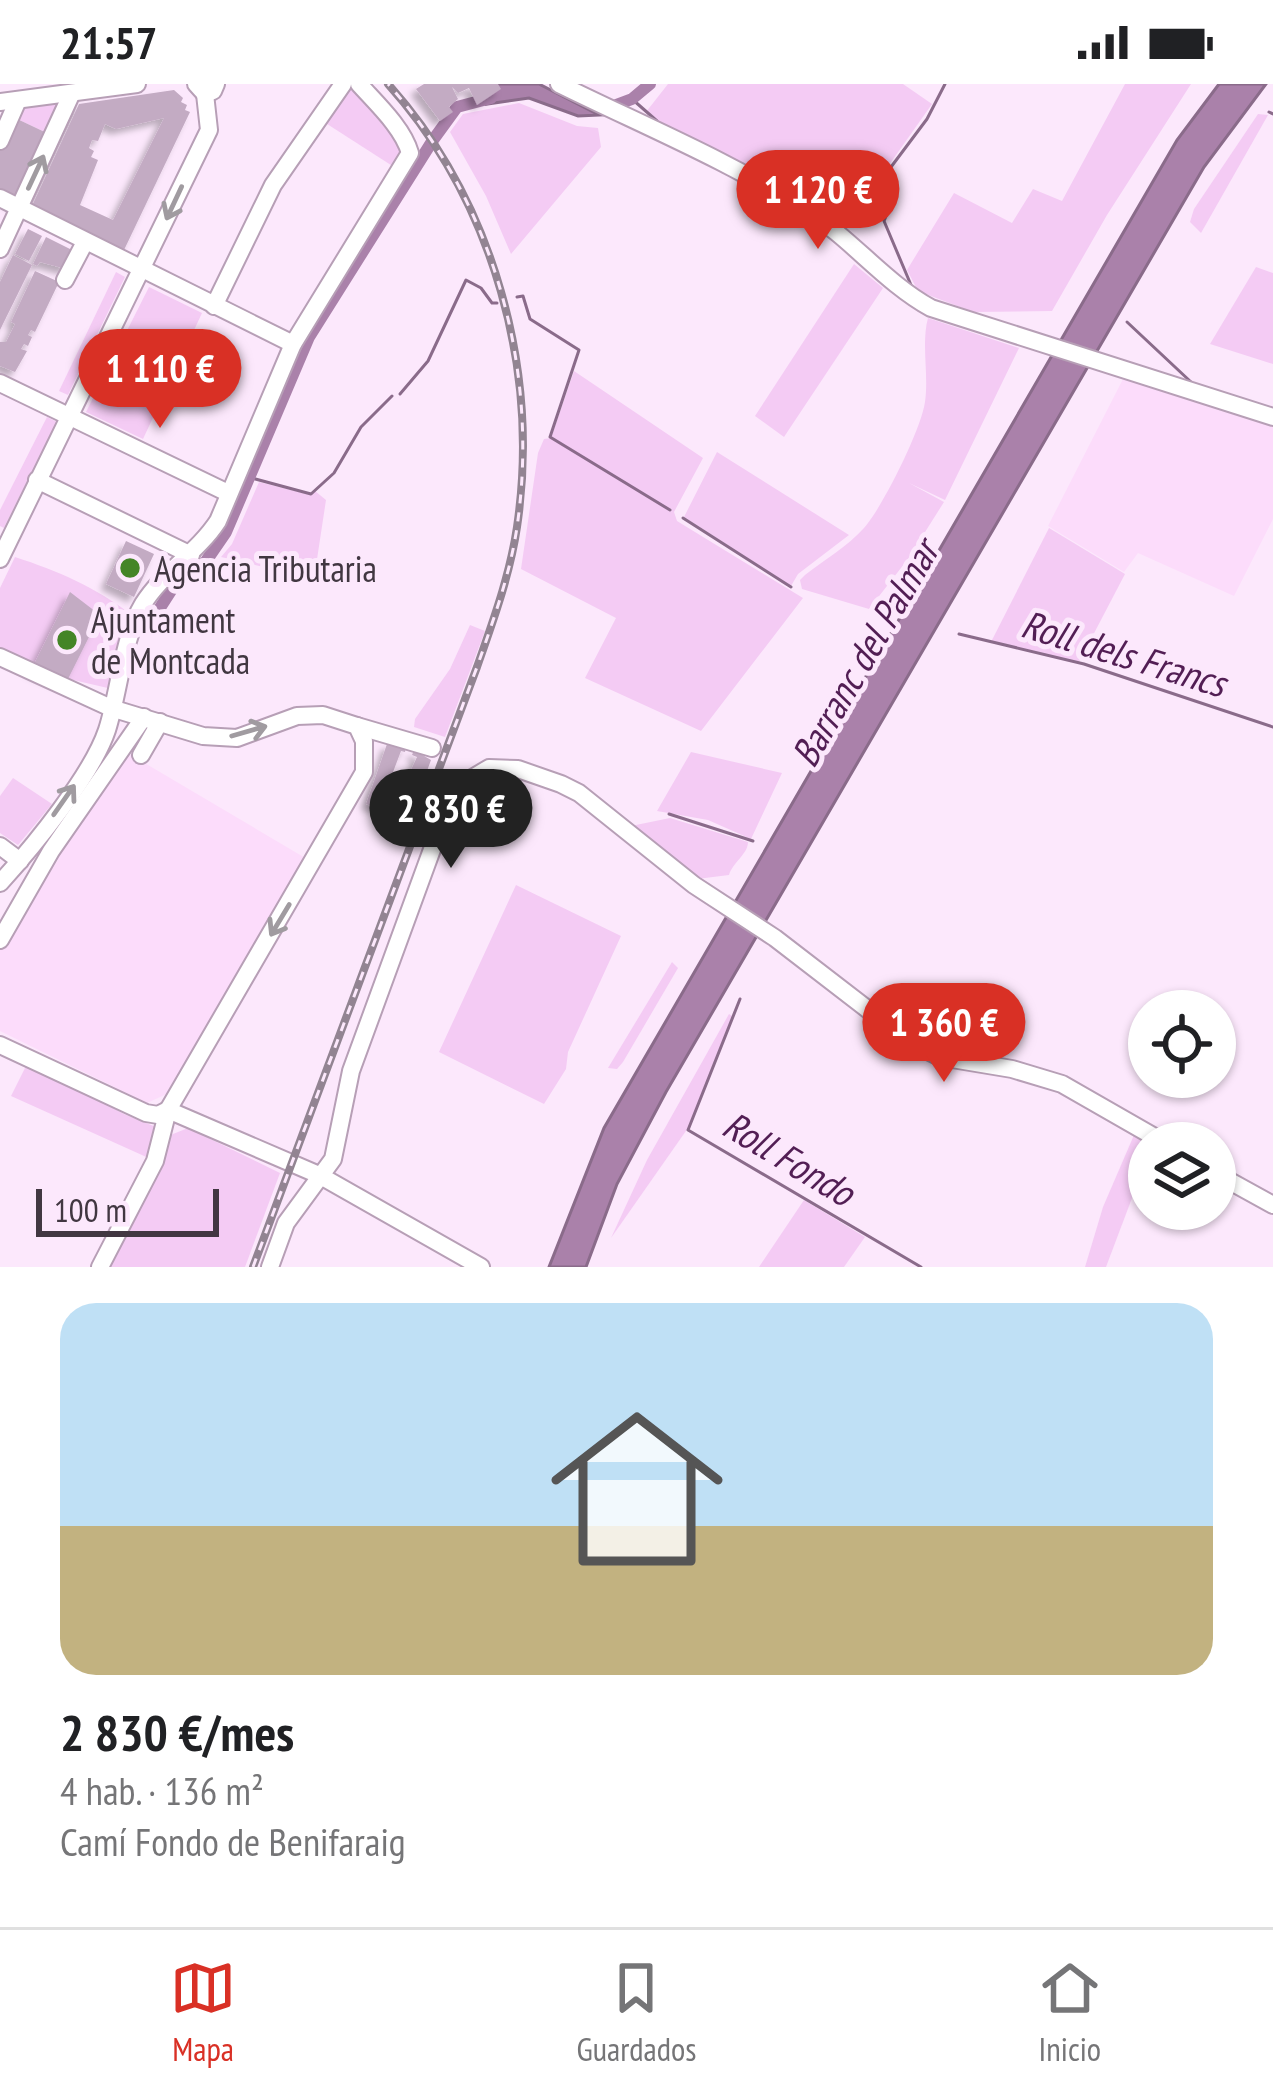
<!DOCTYPE html>
<html lang="es">
<head>
<meta charset="utf-8">
<style>
  body { margin:0; font-family:"PT Sans Narrow",sans-serif; background:#f2f2f2; color:#202124; height:100vh; display:flex; flex-direction:column; font-size:45px; white-space:nowrap }
  * { box-sizing:border-box; margin:0 }
  p { font-size:39px; color:#757577 }
  .icon { flex:none; width:66px; height:66px; fill:none; stroke:currentColor; stroke-width:2; stroke-linecap:round; stroke-linejoin:round }
  .map { position:relative; height:1183px; overflow:hidden }
  .sheet { display:flex; flex-direction:column; background:#fff; flex:1 }
  .sheet>* { flex:none }
  .controls { position:absolute; left:1128px; top:906px; display:grid; gap:24px }
  .controls a { display:grid; place-items:center; width:108px; height:108px; border-radius:50%; background:#fff; box-shadow:0 3px 9px #0004; font-size:60px }
  .scale { position:absolute; left:36px; bottom:30px; width:183px; box-sizing:border-box; padding-left:12px; border:6px solid #413741; border-top:0; font-size:33px; line-height:42px; white-space:nowrap; color:#413741; -webkit-text-stroke:9px #fce8fc; paint-order:stroke }
  .price { position:absolute; translate:-50% -102px; padding:0 27px; border-radius:42px; background:#d93025; color:#fff; font-size:39px; line-height:78px; filter:drop-shadow(0 3px 6px #0008) }
  .price::after { content:''; position:absolute; left:50%; top:72px; width:36px; height:27px; margin-left:-18px; background:inherit; clip-path:polygon(0 0,100% 0,50% 100%) }
  .price.selected { background:#222; color:#fff }
  ul { padding:0; list-style:none }
  li { display:grid; align-content:center; gap:24px; height:636px; padding:0 60px }
  li span { display:grid; place-items:center; height:372px; border-radius:36px; color:#555 }
  li>.icon { margin-inline-start:auto }
  span .icon { width:216px; height:216px; fill:#fffc; stroke-width:1 }
  li b { font-size:51px }
  .status { display:flex; justify-content:space-between; align-items:center; height:84px; padding:0 60px; background:#fff; direction:ltr }
  .status svg { height:33px; fill:currentColor }
  .menu { display:flex; justify-content:space-around; align-items:center; height:168px; border-top:3px solid #e0e0e0; background:#fff; font-size:33px; color:#757577 }
  .menu a { display:grid; justify-items:center; gap:6px }
  .menu .selected { color:#d93025 }
  .map>svg:first-child { display:block }
</style>
</head>
<body>
<div class="status"><b>21:57</b><svg viewBox="0 0 49 12"><path d="M0 12V9h3v3zM5 12V6h3v6zM10 12V3h3v9zM15 12V0h3v12zM26 1h20v11H26zM47 4h2v5h-2z"/></svg></div>
<div class="map">
<svg width="1273" height="1183" viewBox="0 0 1273 1183">
  <defs>
    <filter id="shadow"><feDropShadow dx="-5.5" dy="5.5" stdDeviation="3" flood-color="#0004"/></filter>
  </defs>
  <rect width="100%" height="100%" fill="#fce8fc"/>
  <g fill="#fcdcfb">
    <path d="M1123 295 1273 342V435L1234 512 1138 469 1124 488 1048 442Z"/>
    <path d="M126 668 307 775 169 1009 147 1019 0 947V866L58 776 52 771Z"/>
  </g>
  <g fill="#f4cbf4">
    <path d="M668 0H903L932 20 865 115H827L790 104 650 33 646 28Z"/>
    <path d="M1125 0H1191L1107 131 1052 227 973 228 918 207 907 186 954 109 1012 139 1033 105 1062 117Z"/>
    <path d="M352 4 358 5 404 64 394 83 324 38 342 11Z"/>
    <path d="M68 14 51 51 13 33 20 18Z"/>
    <path d="M519 19 577 42 598 44 601 63 511 170 486 112 450 48 463 30Z"/>
    <path d="M1258 30 1268 31 1201 149 1190 138 1194 125Z"/>
    <path d="M854 180 883 204 784 353 755 332Z"/>
    <path d="M1256 183 1273 189V280L1210 260Z"/>
    <path d="M116 188 125 193 68 311 59 307Z"/>
    <path d="M149 203 202 229 143 355 86 328Z"/>
    <path d="M928 234 1019 264 945 416 909 399 944 418 908 475 869 525 802 505 800 496 805 491C824 476 847 463 864 444 882 424 921 346 925 318 929 290 921 260 928 234Z"/>
    <path d="M574 287 703 374 674 428 677 437 803 514 701 647 585 594 616 534 521 485 538 369 544 355 551 354Z"/>
    <path d="M47 333 57 338 4 444 0 442V426Z"/>
    <path d="M717 368 849 451 798 490 791 502 684 433Z"/>
    <path d="M259 398 311 411 315 407 326 416 314 495 221 473 232 460Z"/>
    <path d="M1049 444 1125 490 1079 578 991 558Z"/>
    <path d="M15 473C58 487 95 503 132 531L112 605 69 595 66 599 0 571V504Z"/>
    <path d="M470 541 485 547 445 653 414 643 415 635 450 585Z"/>
    <path d="M691 668 782 689 751 755 708 736 657 727Z"/>
    <path d="M13 694 52 720 18 761 0 749V712Z"/>
    <path d="M670 734 748 758C748 770 733 778 729 791L697 795 631 742Z"/>
    <path d="M516 801 621 852 568 968 566 985 544 1020 439 968Z"/>
    <path d="M672 878 678 884 623 978 617 985 608 984Z"/>
    <path d="M729 930 732 932 688 1044 611 1154 647 1076Z"/>
    <path d="M28 978 124 1030 156 1043 153 1076 11 1012Z"/>
    <path d="M188 1044 280 1089 245 1183H105L168 1052Z"/>
    <path d="M1134 1051 1149 1061V1069L1106 1183H1085L1103 1123Z"/>
    <path d="M804 1116 865 1153 844 1183H759Z"/>
  </g>
  <g fill="#aa81aa" stroke="#8a6b8a" stroke-width="3">
    <path d="M497 0H539L599 31 578 32 529 14 487 20Z"/>
    <path d="M1219 0H1266L1204 83 666 1008 617 1100 586 1183H549L604 1044 1177 56Z"/>
  </g>
  <g fill="none" stroke-linecap="round" stroke-linejoin="round">
    <g stroke="#8a6b8a" stroke-width="3">
      <path d="M632 15 657 37"/>
      <path d="M1269 28 1273 30"/>
      <path d="M787 105C823 119 855 113 887 130L884 137 911 201"/>
      <path d="M885 114 873 107 927 35 945 0"/>
      <path d="M517 213 523 212 530 235 579 266 550 353 670 426"/>
      <path d="M1127 238 1191 298"/>
      <path d="M400 310 428 277 466 196 481 204 492 219H497"/>
      <path d="M248 393 311 410 334 389 361 343 392 312"/>
      <path d="M683 434 791 503"/>
      <path d="M959 550 1084 580 1273 643"/>
      <path d="M669 730 753 757"/>
      <path d="M740 915 688 1046 921 1183"/>
    </g>
    <g stroke="#aa81aa" stroke-width="12">
      <path d="M608 24 632 15 650 0"/>
      <path d="M147 544 174 502 204 480 226 448 309 253 433 56 457 23 491 14"/>
    </g>
  </g>
  <g fill="#c3abc3" fill-rule="evenodd" filter="url(#shadow)">
    <path d="M424 0H498L501 5 477 21 469 4 458 9 452 3 458 15 449 23 453 28 440 37 416 5Z"/>
    <path d="M174 6 183 14 181 18 187 21 185 26 190 28 124 166 32 122 79 20ZM164 34 113 136 80 121 98 76 91 73 94 67 89 64 92 56 98 57 105 40 116 45Z"/>
    <path d="M13 33 51 51 19 122 0 112V64Z"/>
    <path d="M878 111 893 119 888 128 874 120Z"/>
    <path d="M28 145 42 152 29 177 15 170Z"/>
    <path d="M46 153 74 167 66 185 40 178 37 182 33 180Z"/>
    <path d="M13 171 32 181 0 246V198Z"/>
    <path d="M35 187 59 198 35 248 31 246 28 251 32 253 28 262 24 260 21 265 27 267 15 288 0 282V258H6L15 240 11 238Z"/>
    <path d="M126 457 154 470 134 513 106 500Z"/>
    <path d="M70 508 100 531 66 599 31 586Z"/>
    <path d="M387 660 406 662 405 668 401 667 385 709 398 714 417 673 412 671 414 666 431 676 409 736 366 720Z"/>
  </g>
  <g fill="none" stroke-linecap="round" stroke-linejoin="round">
    <g stroke="#b79fb6" stroke-width="20">
      <g id="minor">
        <path d="M196 0 205 10 213 7 216 0"/>
        <path d="M559 0C642 41 730 77 807 127 852 155 884 198 931 224L1273 333"/>
        <path d="M0 18 137 0"/>
        <path d="M0 57 18 16"/>
        <path d="M0 114 293 260"/>
        <path d="M0 165 71 11"/>
        <path d="M65 196 85 158"/>
        <path d="M214 222 273 101 343 0"/>
        <path d="M0 299 228 409"/>
        <path d="M37 396 191 471"/>
        <path d="M0 475 209 46 205 10"/>
        <path d="M0 573 111 624 203 652 237 654 297 632 323 631 357 642 364 657V688L168 1026 155 1077 100 1183"/>
        <path d="M357 642 432 664"/>
        <path d="M141 671 160 638"/>
        <path d="M0 762 20 777"/>
        <path d="M0 799C33 763 92 691 107 646 119 609 123 553 143 520 163 488 197 469 218 437L293 260 410 69C403 44 377 20 359 0"/>
        <path d="M0 856 51 767 144 633"/>
        <path d="M0 961 146 1029 158 1031 168 1026"/>
        <path d="M168 1026 319 1091 481 1183"/>
        <path d="M1215 1089 1273 1121"/>
        <path d="M270 1183 286 1139 333 1075 351 987 449 719 459 702 489 684 518 685 561 700 579 709 694 801 775 854 910 958 940 973 1012 985 1062 1000 1165 1059"/>
      </g>
    </g>
    <use href="#minor" stroke="#fff" stroke-width="16"/>
    <g stroke="#928492" stroke-width="8">
      <path id="rail" d="M253 1183 477 583C493 537 510 491 517 443 540 287 494 118 388 0"/>
    </g>
    <use href="#rail" stroke="#fce8fc" stroke-width="3" stroke-dasharray="9" stroke-linecap="butt"/>
  </g>
  <defs><path id="oneway-shaft" d="M-6 0H5M1.5-3L5.5 0L1.5 3" fill="none" stroke-width="1.6" stroke-linecap="round" stroke-linejoin="round" transform="scale(3)"/></defs>
  <g stroke="#a09ba0">
    <use href="#oneway-shaft" transform="translate(36 88) rotate(-65)"/>
    <use href="#oneway-shaft" transform="translate(174 119) rotate(115)"/>
    <use href="#oneway-shaft" transform="translate(249 647) rotate(-16)"/>
    <use href="#oneway-shaft" transform="translate(64 716) rotate(-55)"/>
    <use href="#oneway-shaft" transform="translate(280 836) rotate(121)"/>
  </g>
  <g fill="#448527" stroke="#fce8fc" stroke-width="4.5">
    <circle cx="130" cy="484" r="12"/>
    <circle cx="67" cy="556" r="12"/>
  </g>
  <g text-anchor="middle" dominant-baseline="central" stroke-width="10" stroke-linejoin="round" paint-order="stroke">
    <g font-size="36" fill="#413741" stroke="#fce8fc" text-anchor="start">
      <text x="154" y="484">Agencia Tributaria</text>
      <text x="91" y="535">Ajuntament<tspan x="91" dy="41">de Montcada</tspan></text>
    </g>
    <g font-size="39" font-style="italic" fill="#521e54" stroke="#fce8fc">
      <text transform="translate(864 569) rotate(-60)">Barranc del Palmar</text>
      <text transform="translate(1124 569) rotate(17)">Roll dels Francs</text>
      <text transform="translate(789 1074) rotate(31)">Roll Fondo</text>
    </g>
  </g>
</svg>
<div class="controls">
<a><svg class="icon" aria-label="locate" viewBox="0 0 24 24"><circle cx="12" cy="12" r="6"/><path d="M12 2v4M12 18v4M2 12h4M18 12h4"/></svg></a>
<a><svg class="icon" aria-label="layers" viewBox="0 0 24 24"><path d="M12 4l9 5-9 5-9-5zM3 14l9 5 9-5"/></svg></a>
</div>
<div class="scale">100 m</div>
<b class="price" style="left:818px;top:168px">1 120 €</b>
<b class="price" style="left:160px;top:347px">1 110 €</b>
<b class="price selected" style="left:451px;top:787px">2 830 €</b>
<b class="price" style="left:944px;top:1001px">1 360 €</b>
</div>
<section class="sheet">
<ul>
<li><span style="background:linear-gradient(#bfe0f5 60%,#c2b280 0)"><svg class="icon" aria-label="home" viewBox="0 0 24 24"><path d="M3 11l9-7 9 7M6 9v11h12V9"/></svg></span><div><b>2 830 €/mes</b><p>4 hab. · 136 m²</p><p>Camí Fondo de Benifaraig</p></div></li>
</ul>
</section>
<nav class="menu">
<a class="selected"><svg class="icon" aria-label="map" viewBox="0 0 24 24"><path d="M3 6l6-2 6 2 6-2v14l-6 2-6-2-6 2zM9 4v14M15 6v14"/></svg>Mapa</a>
<a><svg class="icon" aria-label="saved" viewBox="0 0 24 24"><path d="M7 4h10v16l-5-4-5 4z"/></svg>Guardados</a>
<a><svg class="icon" aria-label="home" viewBox="0 0 24 24"><path d="M3 11l9-7 9 7M6 9v11h12V9"/></svg>Inicio</a>
</nav>
</body>
</html>
